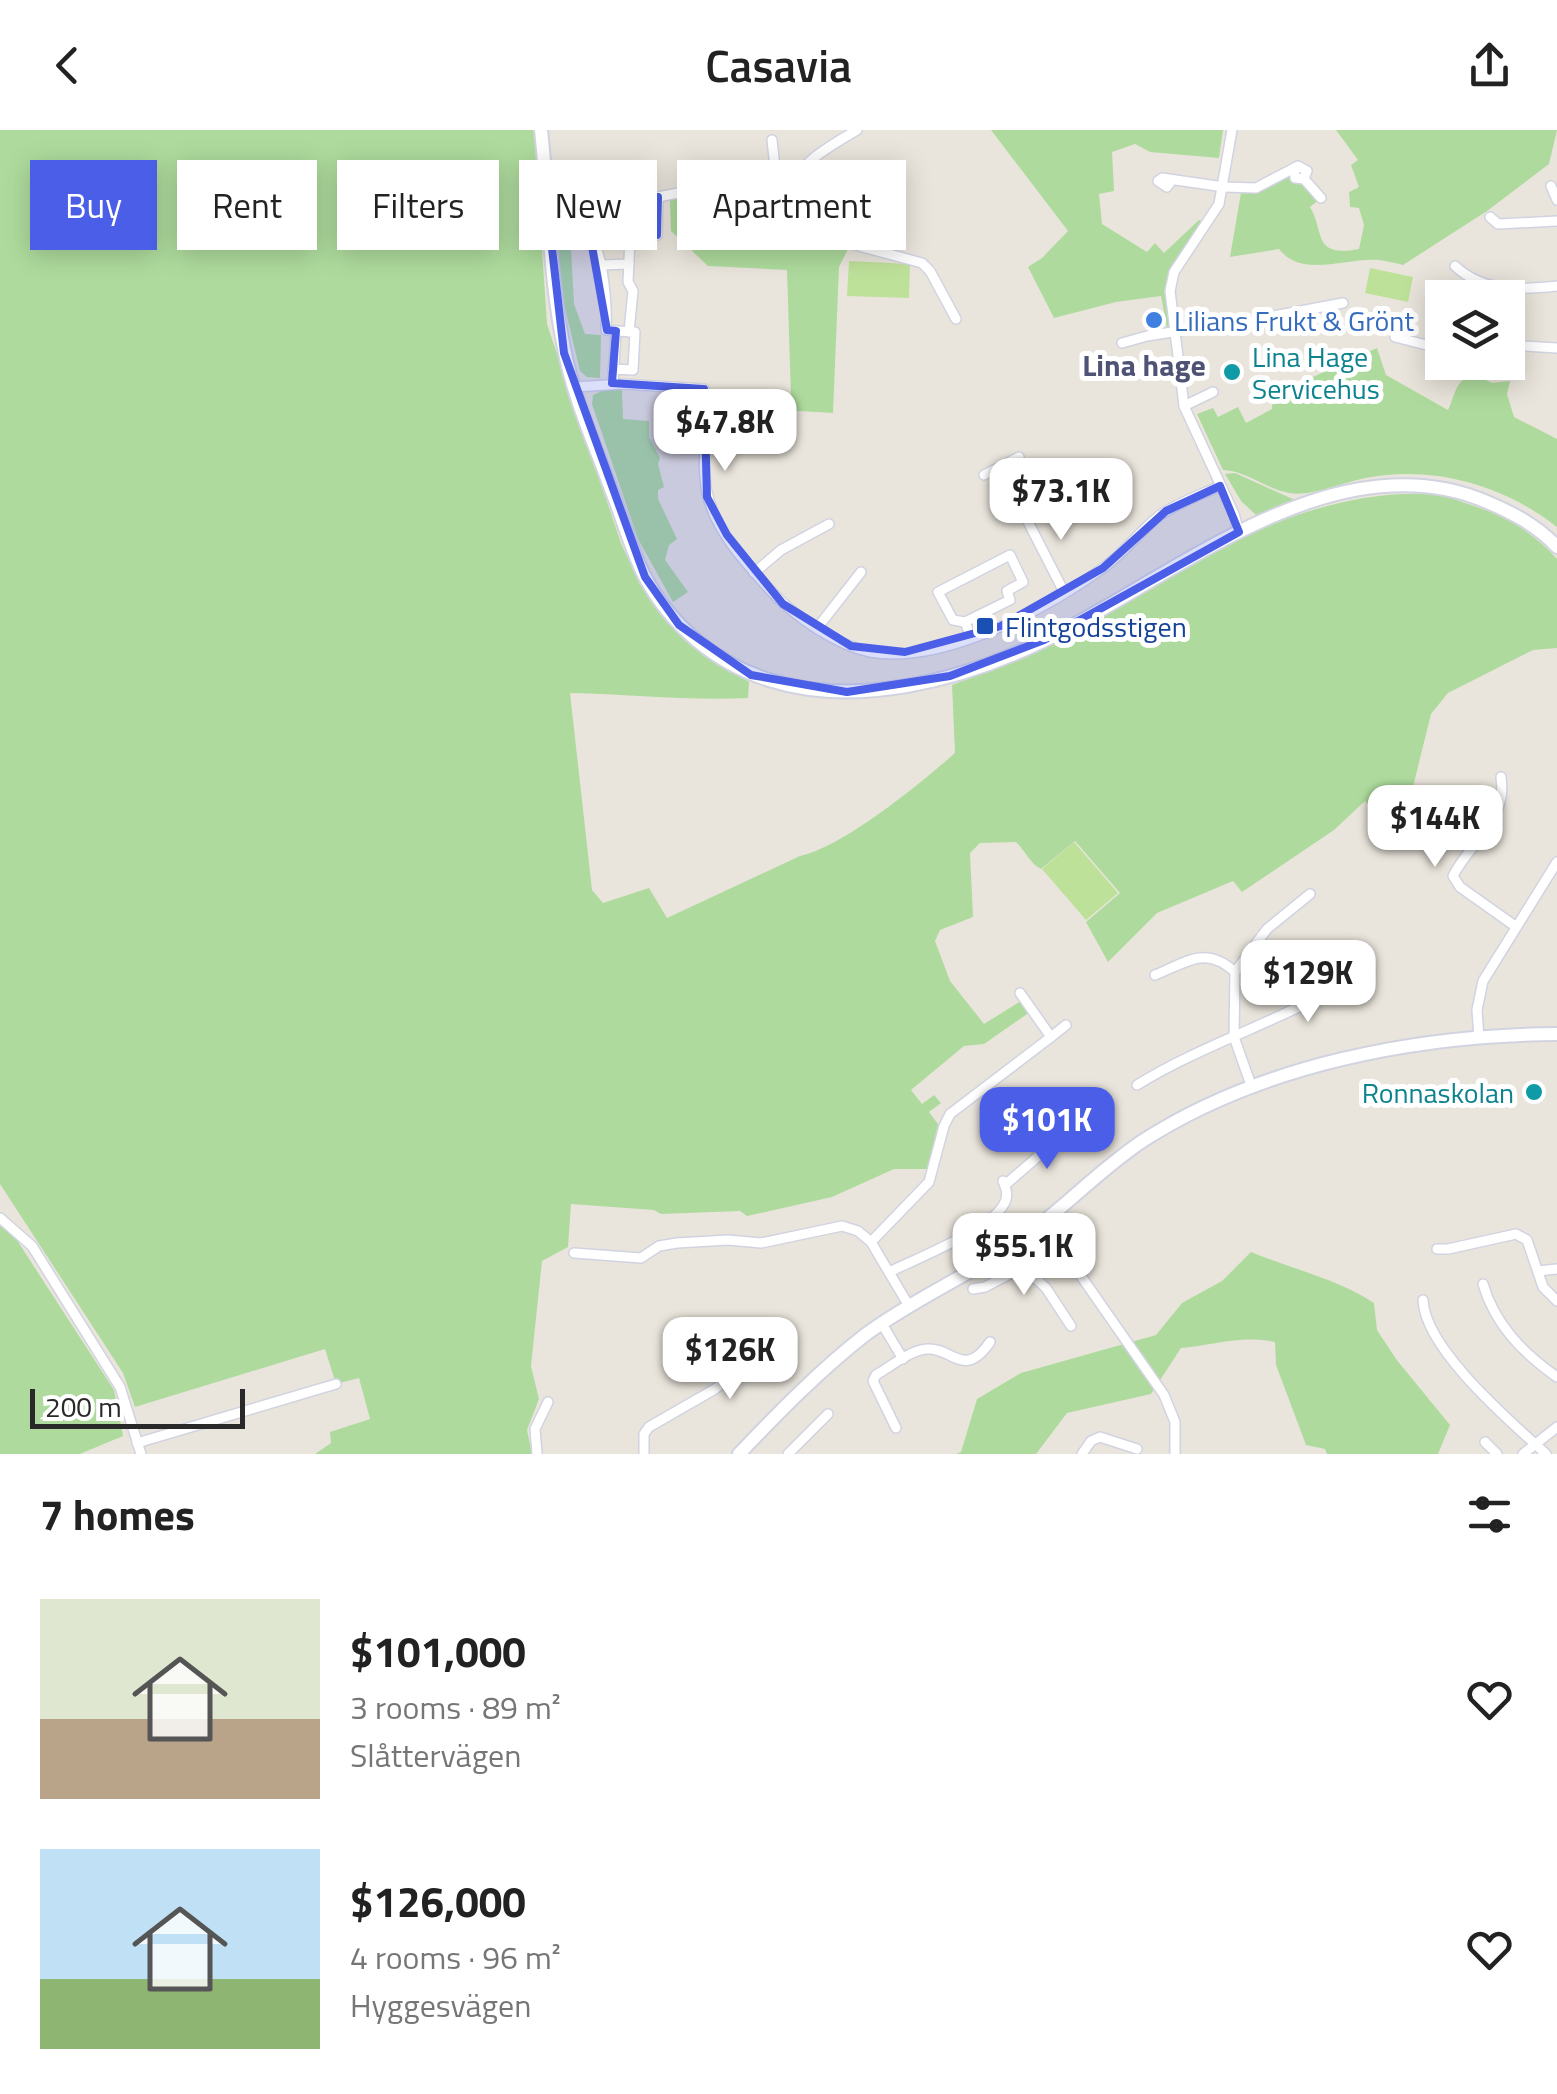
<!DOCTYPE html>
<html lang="en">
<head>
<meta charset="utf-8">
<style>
  body { margin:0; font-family:"Titillium Web",sans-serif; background:#f2f2f2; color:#222; height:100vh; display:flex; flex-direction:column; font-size:38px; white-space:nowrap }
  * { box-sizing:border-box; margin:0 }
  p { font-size:32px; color:#767676 }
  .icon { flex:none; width:55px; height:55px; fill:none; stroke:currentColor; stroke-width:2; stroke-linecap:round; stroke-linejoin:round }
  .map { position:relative; height:1324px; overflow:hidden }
  .details { display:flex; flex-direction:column; background:#fff; flex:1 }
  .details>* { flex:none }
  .banner { position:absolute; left:30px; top:30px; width:1000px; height:90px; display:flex; gap:20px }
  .tools { position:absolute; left:1425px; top:150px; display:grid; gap:20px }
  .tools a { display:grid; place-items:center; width:100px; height:100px; border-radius:0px; background:#fff; box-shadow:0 5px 25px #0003; font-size:50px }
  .scale { position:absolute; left:30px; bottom:25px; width:215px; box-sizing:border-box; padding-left:10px; border:5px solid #292929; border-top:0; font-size:28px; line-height:35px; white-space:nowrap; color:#292929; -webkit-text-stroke:8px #fff; paint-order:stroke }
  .price { position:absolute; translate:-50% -85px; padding:0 22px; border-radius:20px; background:#fff; color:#222; font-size:32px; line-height:65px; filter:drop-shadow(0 2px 5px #0008) }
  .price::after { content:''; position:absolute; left:50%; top:60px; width:30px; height:22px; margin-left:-15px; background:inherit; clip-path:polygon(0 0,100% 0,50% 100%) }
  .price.active { background:#4b5ee7; color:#fff }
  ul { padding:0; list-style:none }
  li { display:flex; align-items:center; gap:30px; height:250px; padding:0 40px }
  li span { display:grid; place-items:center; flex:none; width:280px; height:200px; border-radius:0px; color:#555 }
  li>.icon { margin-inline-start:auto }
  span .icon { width:120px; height:120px; fill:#fffc; stroke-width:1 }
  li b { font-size:42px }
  h2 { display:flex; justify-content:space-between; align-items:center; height:120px; padding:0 40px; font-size:42px }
  .chip { padding:0 35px; border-radius:0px; background:#fff; box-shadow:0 5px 25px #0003; font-size:35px; line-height:90px }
  .chip.active { background:#4b5ee7; color:#fff }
  header { display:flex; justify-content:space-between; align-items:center; height:130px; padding:0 40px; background:#fff; font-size:45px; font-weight:600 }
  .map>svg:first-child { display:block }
</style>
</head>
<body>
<header><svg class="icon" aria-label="back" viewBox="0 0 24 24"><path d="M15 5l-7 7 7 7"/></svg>Casavia<svg class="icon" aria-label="share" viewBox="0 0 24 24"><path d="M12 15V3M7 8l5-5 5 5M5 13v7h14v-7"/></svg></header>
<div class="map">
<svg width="1557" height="1324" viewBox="0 0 1557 1324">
  <rect width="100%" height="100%" fill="#eae5dc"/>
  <g fill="#aedb9d">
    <path d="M0 0H534L547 194 621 413 639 453 676 502 707 528 749 552 748 568C689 571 629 564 570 563L592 760 603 773 649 758 667 788 800 726C843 717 921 653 955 623L952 555C985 542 1020 531 1051 514 1169 449 1289 358 1430 364 1445 364 1460 372 1474 376 1506 386 1535 404 1557 429V518L1533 520 1448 563 1431 584 1411 665 1383 689 1365 671 1334 700 1242 762 1233 751 1157 783 1108 832 1086 792 1120 763 1075 711 1041 739C1030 734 1025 720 1016 712L980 713 970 723 973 787 940 800 935 811 950 851 984 894 1021 871 1030 882 984 914 964 916 911 960 922 974 934 965 941 973 929 982 938 994 928 1039H894L832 1067 747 1086 740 1081 661 1084 654 1080 571 1074 568 1117 542 1131 531 1236 539 1269 527 1300 532 1324H315L331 1313 330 1302 370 1289 359 1248 336 1254 325 1219 135 1277 123 1243 0 1054Z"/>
    <path d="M991 0H1223L1219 28 1150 22 1135 14 1112 22 1114 61 1099 64 1102 94 1147 122 1155 113 1164 123 1199 90 1209 94 1172 146 1176 202 1168 203 1161 166 1116 172 1054 188 1028 137 1042 128 1068 101Z"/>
    <path d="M1336 0H1557L1549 34 1487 81 1403 135C1396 133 1387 131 1379 130 1347 127 1302 149 1279 119L1230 127 1242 57 1256 58 1294 38 1299 50 1321 68 1310 77C1325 102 1312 128 1359 119L1364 95 1359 78 1350 77 1349 62 1359 57 1351 35 1358 30Z"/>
    <path d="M713 60C784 61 793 89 849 117L839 137 833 283 782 280 783 269 791 268 787 140 708 136 671 101 670 70Z"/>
    <path d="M569 82 574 174 585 204 601 205 600 248 587 247 580 241 560 157 555 92 561 83Z"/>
    <path d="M1377 218 1386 245 1448 280C1455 266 1455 250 1473 244L1492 253 1510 251 1507 264 1514 287 1557 309V397C1504 355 1432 335 1366 348 1343 352 1312 367 1289 363 1266 359 1247 341 1223 340L1197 284 1213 278 1218 287 1238 277 1246 293 1272 279 1273 265Z"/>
    <path d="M604 260H622L623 289 649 291V307L660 328 658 334 664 357 658 360V369L677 409 669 415 665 430 688 462 673 472 638 409 592 274 593 265Z"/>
    <path d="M1235 343 1295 370 1256 385 1241 371 1225 344Z"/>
    <path d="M0 1084 114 1260 123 1306 80 1324H0Z"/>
    <path d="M1251 1122C1292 1139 1338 1149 1374 1173L1377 1200 1396 1229 1450 1295 1438 1324H1327L1325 1319 1306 1315 1276 1235 1275 1212C1240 1205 1216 1215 1181 1218L1151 1264 1067 1283 1036 1324H956L961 1322 977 1269 1021 1243 1156 1205 1182 1173 1222 1151Z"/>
  </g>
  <g fill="#bee19a">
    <path d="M849 131 910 134 909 168 847 166Z"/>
    <path d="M1370 138 1413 147 1408 172 1365 163Z"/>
    <path d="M1074 712 1118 763 1086 790 1042 739Z"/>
  </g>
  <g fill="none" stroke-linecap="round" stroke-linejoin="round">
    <g stroke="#d1d3e0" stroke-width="12">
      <g id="street">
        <path d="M1232 0 1219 74 1174 142 1170 161 1184 276 1234 384 1239 402"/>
        <path d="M772 10 775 37 790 52"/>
        <path d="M1294 38 1295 48 1304 49 1321 68"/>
        <path d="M1172 50 1167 57 1158 51 1162 48 1224 57 1256 58 1298 36 1307 41 1304 49"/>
        <path d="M1551 56 1557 70"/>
        <path d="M782 69C798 34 824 19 857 0"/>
        <path d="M547 75 658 67 713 56 748 57 782 69 848 113 922 133 930 141 956 189"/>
        <path d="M1490 87 1498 94 1557 91"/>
        <path d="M596 89 595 106 630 108"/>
        <path d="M595 106C595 119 600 127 602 140 605 159 607 180 606 200L616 201"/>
        <path d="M866 118 873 90"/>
        <path d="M601 135 629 134"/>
        <path d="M1455 136C1484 163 1519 160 1557 156"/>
        <path d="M629 202 633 161 628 152 630 108 657 105 658 67"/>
        <path d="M1395 207 1442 219"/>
        <path d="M1122 213 1147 206 1229 193 1244 195 1263 188 1343 173"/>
        <path d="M1508 215 1557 218"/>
        <path d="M613 254 616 201 635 202 633 240 613 239"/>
        <path d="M575 257 623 254 704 259 708 271C707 300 701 333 707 362 714 400 748 436 773 463 797 488 836 515 870 522 943 535 1046 479 1103 438 1124 423 1139 402 1159 386 1177 373 1200 365 1220 356"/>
        <path d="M1184 276 1213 262"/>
        <path d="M1019 327 1000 337 1064 462"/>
        <path d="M984 345 1000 337"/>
        <path d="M754 443 781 420 829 394"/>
        <path d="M965 492 953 490 938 462 1010 425 1023 452 1007 461 1010 470 965 492 971 507"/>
        <path d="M818 497 861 442"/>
        <path d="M1501 647C1508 690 1470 712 1453 746L1460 757 1515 796"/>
        <path d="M1155 845C1187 832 1206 815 1235 842"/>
        <path d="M1051 907 1066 895"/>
        <path d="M1479 908 1477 880 1483 851 1557 732"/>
        <path d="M1137 955C1208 911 1290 889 1359 843"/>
        <path d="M1252 958 1234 907 1235 842 1267 799 1310 764"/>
        <path d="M1005 1055 1065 1003"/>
        <path d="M0 1088 32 1116 120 1257 141 1324"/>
        <path d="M1044 1093 1164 1265 1175 1292V1324"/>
        <path d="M871 1112 929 1052 944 996 950 984 1051 907 1020 863"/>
        <path d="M1010 1117 1023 1137 1046 1158 1071 1196"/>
        <path d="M1437 1119H1448L1516 1104 1527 1110 1543 1157 1557 1171"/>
        <path d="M574 1123 641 1128 659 1116 677 1113 728 1110 761 1113 842 1096 858 1101 871 1112 909 1176"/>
        <path d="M1538 1141 1557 1139"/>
        <path d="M889 1142C916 1129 991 1099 1004 1074 1009 1066 1006 1058 1003 1051"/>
        <path d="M1483 1154C1495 1195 1523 1223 1557 1247"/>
        <path d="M973 1159 985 1157 1023 1137"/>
        <path d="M1423 1170C1425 1219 1510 1291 1546 1324"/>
        <path d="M882 1194 903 1229"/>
        <path d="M896 1298 873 1251 876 1245C890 1237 910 1220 927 1219 952 1217 964 1250 990 1212"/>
        <path d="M1485 1312 1497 1324"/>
        <path d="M137 1313 336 1254"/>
        <path d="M537 1324 535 1299 548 1272"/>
        <path d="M644 1324V1304L649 1297 715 1259 771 1215 773 1207"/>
        <path d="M788 1324 828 1284"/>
        <path d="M1082 1324 1091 1311 1100 1307 1137 1319"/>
        <path d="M1523 1324 1557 1297"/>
      </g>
    </g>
    <g stroke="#d1d3e0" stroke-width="16">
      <g id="secondary">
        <path d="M541 0C549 73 549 146 564 218 573 267 595 315 612 362 623 389 631 420 645 447 671 496 717 534 769 550 857 578 961 550 1041 512 1171 450 1333 306 1487 372 1513 383 1538 396 1557 417"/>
        <path d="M739 1324C778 1283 820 1240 865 1205 912 1170 966 1147 1014 1114 1060 1083 1097 1041 1144 1010 1263 934 1418 905 1557 904"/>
      </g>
    </g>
    <use href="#street" stroke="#fff" stroke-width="9"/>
    <use href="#secondary" stroke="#fff" stroke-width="12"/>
  </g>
  <path fill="#4b5ee7" fill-opacity="0.2" stroke="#4b5ee7" stroke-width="8" stroke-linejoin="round" d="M658 67 657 105H590L607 200 616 201 612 253 704 259 707 367 727 405 783 474 851 516 905 522 1001 496 1103 438 1166 381 1220 356 1239 402 1044 510 950 546 847 562 751 545 679 495 645 447 564 223 547 75Z"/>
  <circle fill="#3f7fe0" stroke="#fff" stroke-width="4" cx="1154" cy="190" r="10"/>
  <g fill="#0f9aa8" stroke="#fff" stroke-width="4">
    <circle cx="1232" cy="242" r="10"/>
    <circle cx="1534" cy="962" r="10"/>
  </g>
  <rect fill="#1a4fb4" stroke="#fff" stroke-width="4" x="975" y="486" width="20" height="20" rx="5"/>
  <g text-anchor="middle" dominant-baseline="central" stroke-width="10" stroke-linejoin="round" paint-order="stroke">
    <g font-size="28" fill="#366cbe" stroke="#fff" text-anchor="start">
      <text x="1174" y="190">Lilians Frukt &amp; Grönt</text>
    </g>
    <g font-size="28" fill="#0d838f" stroke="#fff" text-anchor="start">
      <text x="1252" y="226">Lina Hage<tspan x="1252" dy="32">Servicehus</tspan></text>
      <text x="1514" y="962" text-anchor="end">Ronnaskolan</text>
    </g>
    <g font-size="28" fill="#164399" stroke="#fff" text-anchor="start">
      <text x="1005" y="496">Flintgodsstigen</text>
    </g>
    <g font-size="30" font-weight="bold" fill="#4e5274" stroke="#fff">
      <text x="1144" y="235">Lina hage</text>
    </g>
  </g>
</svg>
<div class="tools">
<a><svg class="icon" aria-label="layers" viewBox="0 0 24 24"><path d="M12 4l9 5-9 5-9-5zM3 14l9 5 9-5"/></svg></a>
</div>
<div class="scale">200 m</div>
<b class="price" style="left:725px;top:344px">$47.8K</b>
<b class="price" style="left:1061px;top:413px">$73.1K</b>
<b class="price" style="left:1435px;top:740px">$144K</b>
<b class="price" style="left:1308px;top:895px">$129K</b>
<b class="price active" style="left:1047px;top:1042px">$101K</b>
<b class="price" style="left:1024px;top:1168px">$55.1K</b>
<b class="price" style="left:730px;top:1272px">$126K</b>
<div class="banner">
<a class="chip active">Buy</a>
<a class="chip">Rent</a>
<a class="chip">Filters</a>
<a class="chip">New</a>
<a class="chip">Apartment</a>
</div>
</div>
<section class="details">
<h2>7 homes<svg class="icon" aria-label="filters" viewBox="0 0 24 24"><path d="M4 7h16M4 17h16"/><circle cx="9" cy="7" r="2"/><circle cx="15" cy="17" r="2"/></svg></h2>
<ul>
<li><span style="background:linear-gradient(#dfe7d0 60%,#b9a48a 0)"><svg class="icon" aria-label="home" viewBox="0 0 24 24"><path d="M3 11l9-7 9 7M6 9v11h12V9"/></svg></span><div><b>$101,000</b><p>3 rooms · 89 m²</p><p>Slåttervägen</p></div><svg class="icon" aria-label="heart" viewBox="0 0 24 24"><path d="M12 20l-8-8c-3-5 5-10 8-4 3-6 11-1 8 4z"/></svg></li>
<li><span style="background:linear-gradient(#bfe0f5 65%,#8fb573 0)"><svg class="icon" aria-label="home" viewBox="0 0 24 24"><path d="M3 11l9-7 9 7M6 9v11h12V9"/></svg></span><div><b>$126,000</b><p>4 rooms · 96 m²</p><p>Hyggesvägen</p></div><svg class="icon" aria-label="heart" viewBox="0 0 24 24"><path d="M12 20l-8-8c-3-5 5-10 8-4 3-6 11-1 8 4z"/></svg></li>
</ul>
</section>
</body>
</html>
